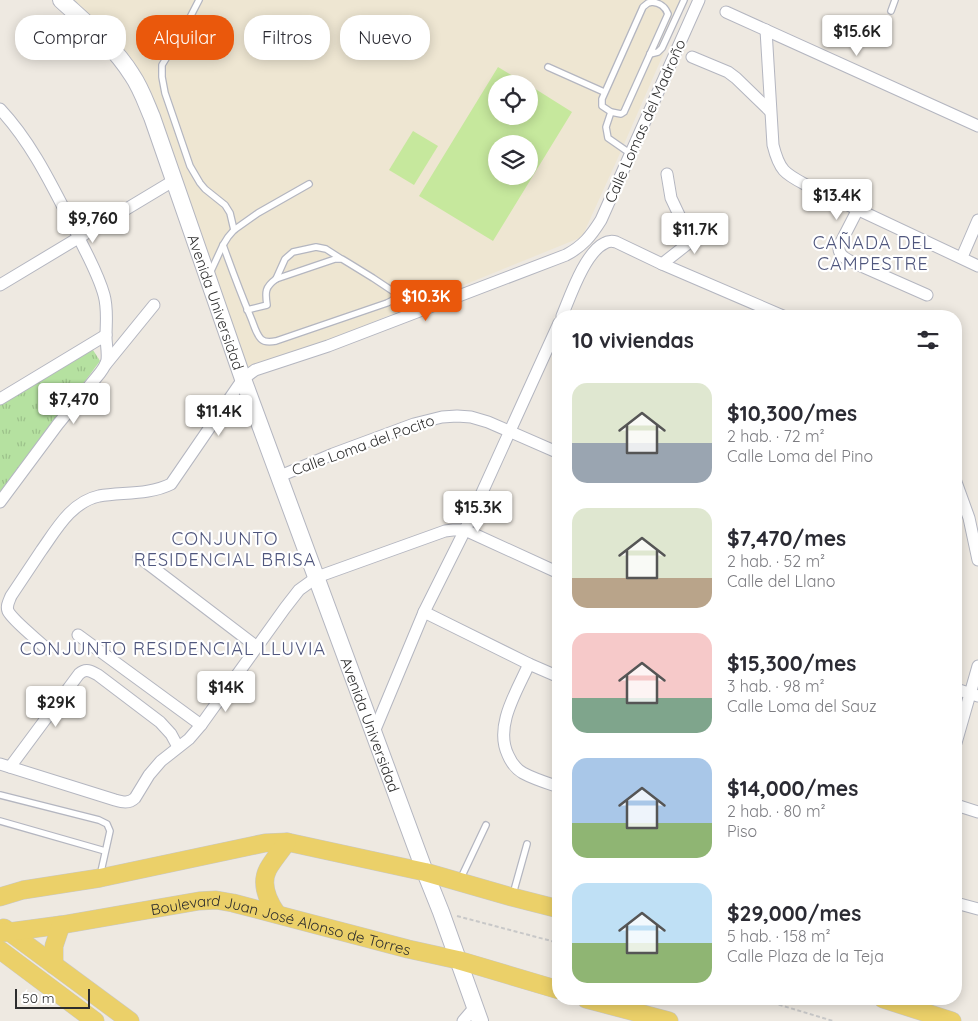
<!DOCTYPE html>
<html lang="es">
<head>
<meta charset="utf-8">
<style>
  body { margin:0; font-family:Quicksand,sans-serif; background:#f2f2f3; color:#2b2b33; height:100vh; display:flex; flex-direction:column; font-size:19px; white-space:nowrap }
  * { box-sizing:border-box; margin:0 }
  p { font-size:16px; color:#7c7c81 }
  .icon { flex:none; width:28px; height:28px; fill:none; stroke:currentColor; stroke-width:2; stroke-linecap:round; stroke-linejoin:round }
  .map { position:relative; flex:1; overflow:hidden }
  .sheet { position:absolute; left:552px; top:310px; width:410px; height:695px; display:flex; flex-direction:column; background:#fff; border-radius:20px; box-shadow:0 2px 12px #0003 }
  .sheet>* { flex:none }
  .banner { position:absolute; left:15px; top:15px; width:462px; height:45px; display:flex; gap:10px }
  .controls { position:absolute; left:488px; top:75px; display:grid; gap:10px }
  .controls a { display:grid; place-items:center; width:50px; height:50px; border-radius:50%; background:#fff; box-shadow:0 2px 12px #0003; font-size:25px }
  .scale { position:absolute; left:15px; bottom:12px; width:75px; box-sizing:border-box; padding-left:5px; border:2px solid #2d2d2d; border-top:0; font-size:14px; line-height:18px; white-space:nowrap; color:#2d2d2d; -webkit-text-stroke:4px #fff; paint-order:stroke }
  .price { position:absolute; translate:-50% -42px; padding:0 11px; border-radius:5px; background:#fff; color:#222; font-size:16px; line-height:32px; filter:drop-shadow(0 1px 2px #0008) }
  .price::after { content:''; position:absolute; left:50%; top:30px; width:15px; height:11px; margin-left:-8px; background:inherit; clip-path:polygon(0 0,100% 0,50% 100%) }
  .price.on { background:#ea580c; color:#fff }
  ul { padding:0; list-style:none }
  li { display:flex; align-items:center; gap:15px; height:125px; padding:0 20px }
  li span { display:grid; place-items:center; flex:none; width:140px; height:100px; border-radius:15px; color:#555 }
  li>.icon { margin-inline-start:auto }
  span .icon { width:60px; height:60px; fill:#fffc; stroke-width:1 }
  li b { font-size:21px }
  h2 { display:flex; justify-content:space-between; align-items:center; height:60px; padding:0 20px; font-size:21px }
  .chip { padding:0 18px; border-radius:20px; background:#fff; box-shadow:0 2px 12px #0003; font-size:18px; line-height:45px }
  .chip.on { background:#ea580c; color:#fff }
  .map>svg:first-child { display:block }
</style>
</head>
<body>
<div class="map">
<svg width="978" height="1021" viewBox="0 0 978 1021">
  <defs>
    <pattern id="grass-tufts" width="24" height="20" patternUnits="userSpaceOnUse" patternTransform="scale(1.25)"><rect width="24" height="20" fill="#b5e1a0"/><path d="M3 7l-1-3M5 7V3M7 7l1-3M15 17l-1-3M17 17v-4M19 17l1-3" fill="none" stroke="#9cc18a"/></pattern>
  </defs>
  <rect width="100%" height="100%" fill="#eee9e1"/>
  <path fill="#eee6d2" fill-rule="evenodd" d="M66 0H687L621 151 582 237 245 374 151 104ZM496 84H529V116H496ZM496 144H529V176H496Z"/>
  <path fill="url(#grass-tufts)" d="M93 350 100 361 0 495V404L88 351Z"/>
  <g fill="#c6e89d" fill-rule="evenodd">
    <path d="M498 67 526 84H496V116H529V85L572 112 493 241 419 196ZM496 144H529V176H496Z"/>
    <path d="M413 131 438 146 414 185 389 170Z"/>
  </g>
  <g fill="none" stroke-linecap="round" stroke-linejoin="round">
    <g stroke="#b4b6c0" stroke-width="8">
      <g id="lane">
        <path d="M199 0 183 31 162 65V77L165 93 190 166 200 183 205 189 225 205 230 213 234 230"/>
        <path d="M652 2C660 3 665 6 668 14L624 112 621 114 611 112 602 106V99L643 7 648 3Z"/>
        <path d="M891 11 895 0"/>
        <path d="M650 54 658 52 662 48 684 0"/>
        <path d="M548 67 604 92"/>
        <path d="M611 112 606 127 608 138 631 154"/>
        <path d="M223 245C232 270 241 294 251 318 254 325 256 334 261 339 265 343 271 342 276 341L387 303 393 300 395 296 394 292 373 278 347 262 342 259H335L276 279C265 287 265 292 267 305L247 310"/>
        <path d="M210 273 223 245 228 237 234 230 258 213 309 184"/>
        <path d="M276 279 285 259 293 252 316 247 326 249 340 258"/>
        <path d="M0 795 99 820 107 824 110 831 100 876"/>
        <path d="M0 821 105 851"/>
        <path d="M460 880 486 825"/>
        <path d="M513 894 527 844"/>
      </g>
    </g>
    <g stroke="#b4b6c0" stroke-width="13">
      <g id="street">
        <path d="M726 12 978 126"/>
        <path d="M766 30 773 145C780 173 786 174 810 187L978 266"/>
        <path d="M692 57 728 72 736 78 770 111"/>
        <path d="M0 109C33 144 54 190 76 232 86 253 98 273 104 295 108 309 106 322 106 337 106 344 108 352 107 360 106 365 103 369 100 373L58 424 0 502"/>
        <path d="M858 209 839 246C838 254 843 257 850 261L927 295"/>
        <path d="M962 257 978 220"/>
        <path d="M662 264 690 242 692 237 680 217 671 198 667 174"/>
        <path d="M0 285 173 181"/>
        <path d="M562 316C570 297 585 252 605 243 608 241 613 241 616 242L662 264 783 316"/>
        <path d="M106 364 154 305"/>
        <path d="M0 399 106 335"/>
        <path d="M280 476 333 454 414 424 442 417 457 416 471 417 488 422 559 453"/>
        <path d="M956 482 969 518 978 560"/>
        <path d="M139 557 257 647"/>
        <path d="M424 612 529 664 559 677"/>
        <path d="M78 635 201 725"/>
        <path d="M47 649C38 640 13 621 8 611 6 606 9 601 11 596 21 581 31 566 41 551 56 530 71 502 99 496 122 492 149 495 171 484L243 379 255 370 328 346 566 255C583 246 591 236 601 220L699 0"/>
        <path d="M529 664C517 691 494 726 508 755 511 762 516 769 523 773 534 779 547 783 559 787"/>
        <path d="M956 689 978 696"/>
        <path d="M374 732 424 612 465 530 559 323"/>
        <path d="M956 743 978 666"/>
        <path d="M0 764 115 800C122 802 129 804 135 798L149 775 161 761 189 739 201 725 285 608 299 590 317 577 445 531 453 530H465L559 573"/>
        <path d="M10 767 79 674C86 668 91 671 98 675L160 722 171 734 178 747"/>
        <path d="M956 805 978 812"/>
        <path d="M956 903 978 909"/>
        <path d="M463 1021 475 1007"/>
      </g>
    </g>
    <g stroke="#b4b6c0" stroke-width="18">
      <g id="secondary">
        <path id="s1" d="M61 0C86 23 114 46 132 75 141 88 146 103 152 117L243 379 425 872 441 912 480 1021"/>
      </g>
    </g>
    <g stroke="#c8c8c8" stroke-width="19">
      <g id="primary">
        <path d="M0 897 23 890 100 878 265 843 287 842 425 872 512 897 559 909"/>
        <path d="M277 914C268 901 260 884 268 869 273 860 281 851 287 842"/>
        <path d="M4 928 130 1021"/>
        <path id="s2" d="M0 933 61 925 199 901 216 900 233 903 408 949 458 960 559 990"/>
        <path d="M0 950 95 1021"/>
        <path d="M54 965V946L61 925"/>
        <path d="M586 999 669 1021"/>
        <path d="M883 999 952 1021"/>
      </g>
    </g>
    <g stroke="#c8c8c8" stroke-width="2" stroke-dasharray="4 2.5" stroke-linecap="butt">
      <path d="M457 916 559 943"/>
      <path d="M760 999 833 1021"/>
    </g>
    <use href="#lane" stroke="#fff" stroke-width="5.5"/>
    <use href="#street" stroke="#fff" stroke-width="11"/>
    <use href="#secondary" stroke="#fff" stroke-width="16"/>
    <use href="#primary" stroke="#ebd069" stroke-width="18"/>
  </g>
  <g text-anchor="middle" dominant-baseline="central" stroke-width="4.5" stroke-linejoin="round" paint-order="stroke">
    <g font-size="15" fill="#2d2d2d" stroke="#fff">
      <text transform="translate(645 121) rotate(-66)">Calle Lomas del Madroño</text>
      <text stroke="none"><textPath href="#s1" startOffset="346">Avenida Universidad</textPath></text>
      <text transform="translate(363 445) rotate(-20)">Calle Loma del Pocito</text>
      <text stroke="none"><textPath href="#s1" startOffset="796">Avenida Universidad</textPath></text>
      <text stroke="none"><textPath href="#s2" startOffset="286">Boulevard Juan José Alonso de Torres</textPath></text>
    </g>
    <g font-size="18" letter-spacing="1" fill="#4f567d" stroke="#fff">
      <text x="873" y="242">CAÑADA DEL<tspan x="873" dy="21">CAMPESTRE</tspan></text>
      <text x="225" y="538">CONJUNTO<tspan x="225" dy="21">RESIDENCIAL BRISA</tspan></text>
      <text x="173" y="648">CONJUNTO RESIDENCIAL LLUVIA</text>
    </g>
  </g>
</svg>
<div class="controls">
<a><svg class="icon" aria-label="locate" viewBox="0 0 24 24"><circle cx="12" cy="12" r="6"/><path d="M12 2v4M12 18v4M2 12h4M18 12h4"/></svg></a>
<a><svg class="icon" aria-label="layers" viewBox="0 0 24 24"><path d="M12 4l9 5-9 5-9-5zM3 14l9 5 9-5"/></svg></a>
</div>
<div class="scale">50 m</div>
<b class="price" style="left:857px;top:57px">$15.6K</b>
<b class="price" style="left:837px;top:221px">$13.4K</b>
<b class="price" style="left:93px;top:244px">$9,760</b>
<b class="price" style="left:695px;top:255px">$11.7K</b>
<b class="price on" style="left:426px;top:322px">$10.3K</b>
<b class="price" style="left:74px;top:425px">$7,470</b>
<b class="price" style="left:219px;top:437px">$11.4K</b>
<b class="price" style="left:478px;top:533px">$15.3K</b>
<b class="price" style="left:226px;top:713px">$14K</b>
<b class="price" style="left:56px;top:728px">$29K</b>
<div class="banner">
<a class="chip">Comprar</a>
<a class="chip on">Alquilar</a>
<a class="chip">Filtros</a>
<a class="chip">Nuevo</a>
</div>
<section class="sheet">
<h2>10 viviendas<svg class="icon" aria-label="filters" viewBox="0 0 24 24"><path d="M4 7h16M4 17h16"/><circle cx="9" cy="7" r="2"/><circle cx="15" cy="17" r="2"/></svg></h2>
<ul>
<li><span style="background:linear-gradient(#dfe7d0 60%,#9aa5b1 0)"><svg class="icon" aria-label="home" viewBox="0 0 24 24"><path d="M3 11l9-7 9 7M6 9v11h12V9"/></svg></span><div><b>$10,300/mes</b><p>2 hab. · 72 m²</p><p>Calle Loma del Pino</p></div></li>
<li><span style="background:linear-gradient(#dfe7d0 70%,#b9a48a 0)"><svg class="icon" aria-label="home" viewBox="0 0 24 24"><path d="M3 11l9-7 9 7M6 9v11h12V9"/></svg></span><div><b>$7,470/mes</b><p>2 hab. · 52 m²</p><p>Calle del Llano</p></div></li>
<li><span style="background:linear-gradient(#f6c9c9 65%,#7fa58c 0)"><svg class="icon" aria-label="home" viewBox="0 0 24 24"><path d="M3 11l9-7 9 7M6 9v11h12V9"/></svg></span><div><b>$15,300/mes</b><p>3 hab. · 98 m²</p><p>Calle Loma del Sauz</p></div></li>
<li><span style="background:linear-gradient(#a9c7e8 65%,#8fb573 0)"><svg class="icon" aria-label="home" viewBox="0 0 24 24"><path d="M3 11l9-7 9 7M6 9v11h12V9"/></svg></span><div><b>$14,000/mes</b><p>2 hab. · 80 m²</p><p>Piso</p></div></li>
<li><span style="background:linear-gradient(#bfe0f5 60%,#8fb573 0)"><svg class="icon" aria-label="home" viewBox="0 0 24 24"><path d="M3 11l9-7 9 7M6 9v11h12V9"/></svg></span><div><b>$29,000/mes</b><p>5 hab. · 158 m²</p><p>Calle Plaza de la Teja</p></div></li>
</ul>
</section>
</div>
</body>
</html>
